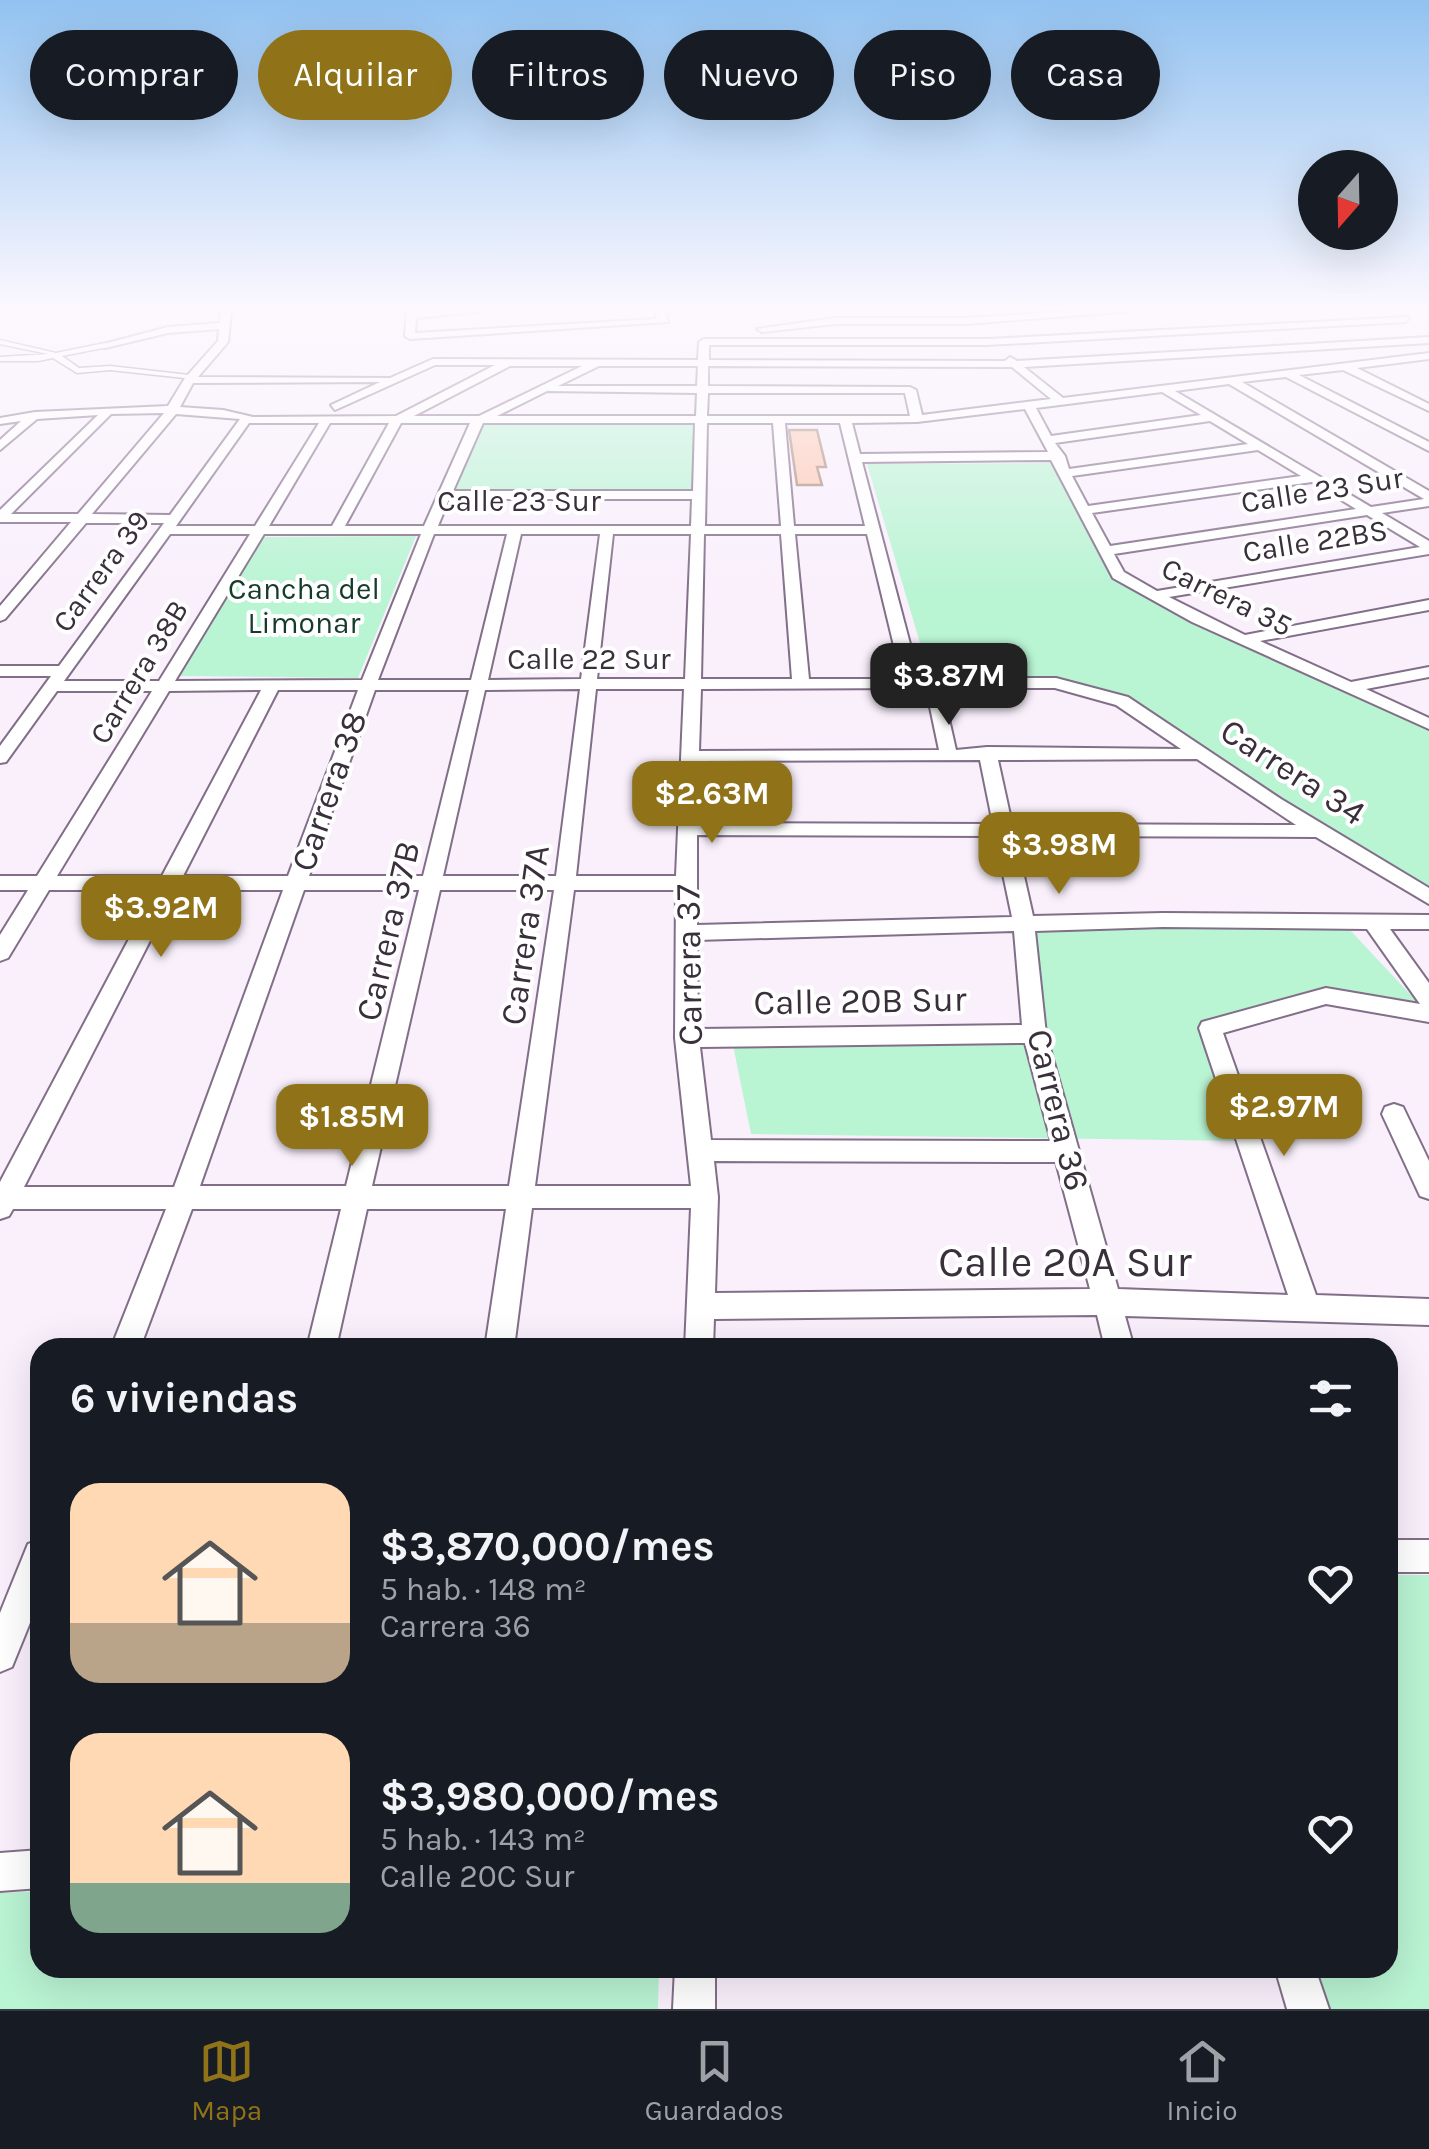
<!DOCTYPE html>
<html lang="es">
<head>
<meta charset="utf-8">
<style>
  body { margin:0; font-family:Karla,sans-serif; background:#242831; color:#f1f3f6; height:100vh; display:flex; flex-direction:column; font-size:38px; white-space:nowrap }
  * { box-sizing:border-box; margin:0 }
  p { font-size:32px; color:#9ea1a6 }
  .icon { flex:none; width:55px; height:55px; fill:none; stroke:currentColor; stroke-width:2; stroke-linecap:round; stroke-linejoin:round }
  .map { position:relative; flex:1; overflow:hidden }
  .sheet { position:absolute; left:30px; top:1338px; width:1368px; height:640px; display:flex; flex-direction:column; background:#171b24; border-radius:30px; box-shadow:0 10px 40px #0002 }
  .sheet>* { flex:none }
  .guide { position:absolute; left:30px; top:30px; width:1370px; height:90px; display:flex; gap:20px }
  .needle { width:65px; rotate:200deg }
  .controls { position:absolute; left:1298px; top:150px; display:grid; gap:20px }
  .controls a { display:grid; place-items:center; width:100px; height:100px; border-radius:50%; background:#171b24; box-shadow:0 10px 40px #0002; font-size:50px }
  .price { position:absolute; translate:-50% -85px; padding:0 22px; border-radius:20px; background:#907218; color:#fff; font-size:32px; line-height:65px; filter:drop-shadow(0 2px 5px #0008) }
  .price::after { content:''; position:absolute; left:50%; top:60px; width:30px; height:22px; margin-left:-15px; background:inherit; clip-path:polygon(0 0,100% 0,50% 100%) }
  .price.active { background:#222; color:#fff }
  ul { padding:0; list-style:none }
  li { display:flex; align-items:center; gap:30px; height:250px; padding:0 40px }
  li span { display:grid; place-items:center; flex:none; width:280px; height:200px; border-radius:30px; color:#555 }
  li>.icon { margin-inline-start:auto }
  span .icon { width:120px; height:120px; fill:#fffc; stroke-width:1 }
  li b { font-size:42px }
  h2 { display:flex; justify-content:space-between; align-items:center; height:120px; padding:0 40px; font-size:42px }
  .pill { padding:0 35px; border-radius:45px; background:#171b24; box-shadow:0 10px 40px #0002; font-size:35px; line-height:90px }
  .pill.active { background:#907218; color:#fff }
  .dock { display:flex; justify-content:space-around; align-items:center; height:140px; border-top:2px solid #363941; background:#171b24; font-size:28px; color:#9ea1a6 }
  .dock a { display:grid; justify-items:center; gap:5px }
  .dock .active { color:#907218 }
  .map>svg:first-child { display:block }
</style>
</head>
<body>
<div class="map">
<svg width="1429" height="2009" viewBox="0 0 1429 2009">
  <rect width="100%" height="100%" fill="#f9f0fc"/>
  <g fill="#b9f4d3">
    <path d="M695 423 693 493H450L481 424Z"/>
    <path d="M1059 463 1113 576 1236 642 1429 726V893L1128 702 1054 678 931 680 867 464Z"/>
    <path d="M416 536 358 678 178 676 264 537Z"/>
    <path d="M1034 924 1350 930 1423 1008 1318 990 1202 1026 1239 1141 751 1134 733 1045 1046 1044Z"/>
    <path d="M1388 1575H1429V2009H1329L1316 1968H1388Z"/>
    <path d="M40 1891V1968H659L658 2009H0V1893Z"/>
  </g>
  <path fill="#fcc9b2" stroke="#ab8a7b" stroke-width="2.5" d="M789 430H817L826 467H817L822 485H797Z"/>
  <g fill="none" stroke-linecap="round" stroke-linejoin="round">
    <g stroke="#826e88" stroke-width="3">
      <path id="pedestrian" d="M0 340 56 353 105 343 108 347 62 356 79 368 110 366 198 376 194 379 110 370 77 373 53 358 38 361H0V357L48 354 0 344Z"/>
    </g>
    <g stroke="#826e88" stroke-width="4">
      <g id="minor">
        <path d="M221 311H231L228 342 198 377 390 378 433 359 698 360 699 342 704 339H987L1409 317 1406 322 987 345H709V360L1005 361 1010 357 1017 361 1429 337V343L1024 367 1063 398 1429 353V359L1357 368 1429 404V411L1343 370 1299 375 1429 442V451L1286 377 1242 382 1429 491V506L1382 513 1429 541V554L1169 597 1245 635 1429 600V610L1260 641 1351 682 1429 667V677L1366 689 1429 718V729L1192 622 1113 578 1051 460 862 462 919 678H1056L1128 697 1281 799 1429 888V904L1316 837 1015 836 1033 916 1163 913 1429 915V929H1390L1429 983V1022L1326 1004 1223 1033 1316 1295 1429 1299V1325L1125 1316 1134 1348H1105L1097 1315 714 1319 713 1348H685L691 1208H532L514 1348H485L506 1209H367L336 1348H307L341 1209H192L140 1348H111L166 1209H13L9 1216 0 1219V1182L155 890H49L8 958 0 961V935L28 890H0V876H37L152 691H57L6 762 0 763V746L51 676H0V666H59L164 523H86L5 619 0 621V606L71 522H0V510L98 415 37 419 0 450V440L21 421 0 424V418L35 412 168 406 185 378 218 341 219 329 168 333 105 348 100 345 168 327 220 323ZM435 365H495L396 416 253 417 223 410 180 407 193 383 380 382 331 405 335 410ZM510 366H582L479 416H414ZM599 366H698L697 386H558ZM708 366 1012 367 1051 399 922 415 916 390 910 387 708 386ZM1229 384 1424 499 1371 507 1175 391ZM547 391 697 393 696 416H497ZM1162 392 1201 415 1051 436 1036 408ZM708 393H905L910 416H707ZM1025 409 1048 452 860 454 852 423 917 422ZM164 413 78 514H11L111 414ZM176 414 240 419 170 515 92 514ZM1210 421 1248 444 1069 469 1065 456 1055 443ZM249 423H319L255 526H176ZM330 423H389L332 526H269ZM401 423H470L424 526H345ZM695 423 693 491H453L483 423ZM707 423H773L781 526H705ZM785 423H840L865 526H794ZM1258 450 1301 476 1088 506 1072 476ZM1312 482 1356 509 1110 546 1092 513ZM449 499H692L691 526H438ZM1367 515 1420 547 1157 591 1124 572 1114 554ZM170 534H250L159 681H64ZM264 534H421L362 680 175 681ZM434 534H507L471 680H378ZM521 534H600L581 679 488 680ZM613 534H691L685 679H597ZM704 534H781L792 679H701ZM795 534H867L902 679H809ZM914 688H926L939 750 699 751 701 689ZM942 688H1055L1116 705 1181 749 987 747 956 750ZM580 689 556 876H443L485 690ZM596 689H684L676 876H576ZM261 690 162 876H57L169 691ZM278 690H358L288 876H183ZM375 690H469L423 876H309ZM1197 759 1296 825 1012 824 998 760ZM980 760 993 824 698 823 699 761ZM697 835 995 836 1012 917 697 925ZM176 890H283L174 1187H24ZM304 890H419L346 1186H200ZM440 890H554L509 1186H372ZM574 890H676L675 1038 691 1186H535ZM1163 927 1367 929 1420 1004 1326 988 1202 1022 1199 1028 1288 1295 1118 1289 1046 1034 1035 931ZM1014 931 1022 1025 698 1029 697 940ZM1025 1043 1051 1141 711 1140 700 1047ZM714 1161 1056 1162 1090 1289 715 1293 718 1197Z"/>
        <path d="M407 311H483L416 318 415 333 657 319 655 311H665L668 322 410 339 405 336Z"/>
        <path d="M1074 311H1133L965 324H835L762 332 757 329 835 318H965Z"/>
        <path d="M1394 1104 1403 1107 1429 1161V1199L1420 1196 1382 1114 1385 1107Z"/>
        <path d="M40 1540V1598L12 1667 0 1672V1613L28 1544Z"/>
        <rect x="1388" y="1540" width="41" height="32"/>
        <path d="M40 1850V1888L0 1891V1853Z"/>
        <path d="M675 1968H715V2009H673Z"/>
        <path d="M1275 1968H1315L1329 2009H1287Z"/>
      </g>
    </g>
    <use href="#pedestrian" fill="#fff" fill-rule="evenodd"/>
    <use href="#minor" fill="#fff" fill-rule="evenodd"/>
  </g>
  <linearGradient id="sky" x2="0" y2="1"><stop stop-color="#92c2f1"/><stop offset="0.52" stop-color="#fcf8fe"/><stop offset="1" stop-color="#fcf8fe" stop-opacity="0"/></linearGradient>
  <rect width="1429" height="593" fill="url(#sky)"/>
  <g text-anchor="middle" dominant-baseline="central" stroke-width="8" stroke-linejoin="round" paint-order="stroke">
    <g font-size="30" fill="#39303b" stroke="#fff">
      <text transform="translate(1322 490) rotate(-9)">Calle 23 Sur</text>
      <text x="519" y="501">Calle 23 Sur</text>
      <text transform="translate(1315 541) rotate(-9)">Calle 22BS</text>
      <text transform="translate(101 571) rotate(-54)">Carrera 39</text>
      <text transform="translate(1227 597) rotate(26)">Carrera 35</text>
      <text x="589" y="659">Calle 22 Sur</text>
      <text transform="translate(139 672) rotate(-59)">Carrera 38B</text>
    </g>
    <g font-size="30" fill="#153c2a" stroke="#fff">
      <text x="304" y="589">Cancha del<tspan x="304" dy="34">Limonar</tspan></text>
    </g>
    <g font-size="35" fill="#39303b" stroke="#fff">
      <text transform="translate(1293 772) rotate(33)">Carrera 34</text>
      <text transform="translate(329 791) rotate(-71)">Carrera 38</text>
      <text transform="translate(388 931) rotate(-77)">Carrera 37B</text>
      <text transform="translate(525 935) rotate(-82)">Carrera 37A</text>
      <text transform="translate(689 965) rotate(-91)">Carrera 37</text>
      <text transform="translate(860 1001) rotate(-1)">Calle 20B Sur</text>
      <text transform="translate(1058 1110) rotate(76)">Carrera 36</text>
    </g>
    <g font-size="42" fill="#39303b" stroke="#fff">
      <text x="1065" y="1262">Calle 20A Sur</text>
    </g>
  </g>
</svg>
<div class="controls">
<a><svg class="needle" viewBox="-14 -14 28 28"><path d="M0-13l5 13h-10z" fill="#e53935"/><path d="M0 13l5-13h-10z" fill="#9ea1a6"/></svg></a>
</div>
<b class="price active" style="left:949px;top:728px">$3.87M</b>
<b class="price" style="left:712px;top:846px">$2.63M</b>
<b class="price" style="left:1059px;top:897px">$3.98M</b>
<b class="price" style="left:161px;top:960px">$3.92M</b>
<b class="price" style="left:1284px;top:1159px">$2.97M</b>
<b class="price" style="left:352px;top:1169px">$1.85M</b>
<div class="guide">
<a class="pill">Comprar</a>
<a class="pill active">Alquilar</a>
<a class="pill">Filtros</a>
<a class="pill">Nuevo</a>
<a class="pill">Piso</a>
<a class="pill">Casa</a>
</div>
<section class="sheet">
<h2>6 viviendas<svg class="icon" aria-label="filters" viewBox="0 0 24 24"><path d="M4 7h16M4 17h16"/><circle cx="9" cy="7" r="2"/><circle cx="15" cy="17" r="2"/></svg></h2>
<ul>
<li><span style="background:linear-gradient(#ffd9b3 70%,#b9a48a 0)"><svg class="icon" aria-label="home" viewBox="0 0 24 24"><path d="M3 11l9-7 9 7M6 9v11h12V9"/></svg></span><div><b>$3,870,000/mes</b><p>5 hab. · 148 m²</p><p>Carrera 36</p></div><svg class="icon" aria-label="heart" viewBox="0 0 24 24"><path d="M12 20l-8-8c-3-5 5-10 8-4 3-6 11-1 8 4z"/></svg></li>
<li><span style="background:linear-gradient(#ffd9b3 75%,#7fa58c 0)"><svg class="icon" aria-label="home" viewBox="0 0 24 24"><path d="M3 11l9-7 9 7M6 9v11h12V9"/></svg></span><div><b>$3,980,000/mes</b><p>5 hab. · 143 m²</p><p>Calle 20C Sur</p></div><svg class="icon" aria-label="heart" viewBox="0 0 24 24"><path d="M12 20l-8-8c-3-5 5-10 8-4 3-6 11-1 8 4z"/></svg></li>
</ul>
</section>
</div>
<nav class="dock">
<a class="active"><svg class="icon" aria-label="map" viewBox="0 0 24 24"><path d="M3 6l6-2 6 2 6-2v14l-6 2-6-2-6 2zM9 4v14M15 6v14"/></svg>Mapa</a>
<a><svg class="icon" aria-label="saved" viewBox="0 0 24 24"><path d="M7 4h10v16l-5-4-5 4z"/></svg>Guardados</a>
<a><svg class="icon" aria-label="home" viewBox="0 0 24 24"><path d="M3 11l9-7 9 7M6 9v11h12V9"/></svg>Inicio</a>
</nav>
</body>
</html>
